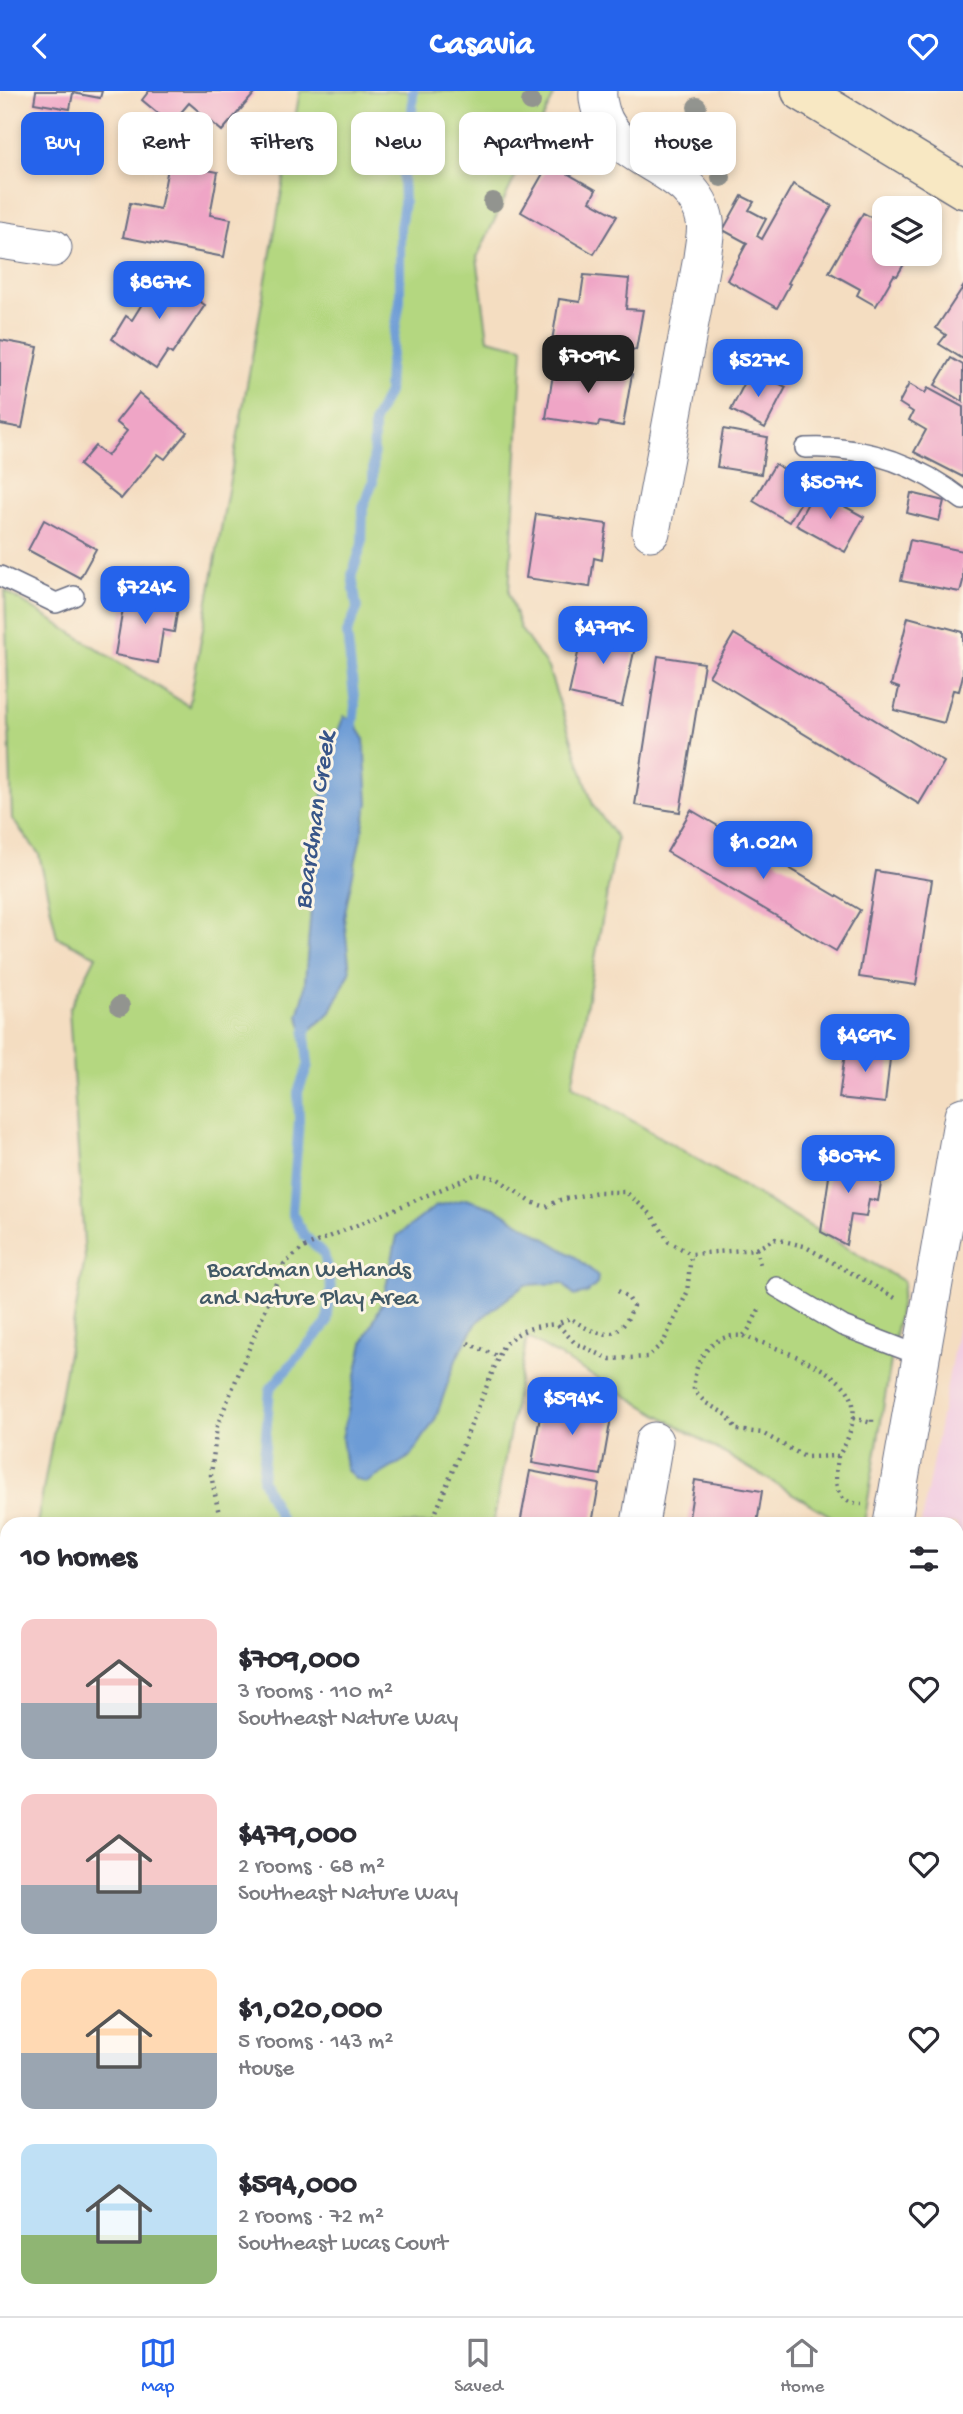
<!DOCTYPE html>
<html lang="en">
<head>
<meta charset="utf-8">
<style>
  body { margin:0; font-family:"Gochi Hand",sans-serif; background:#f2f2f3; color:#2b2b33; height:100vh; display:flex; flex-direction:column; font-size:26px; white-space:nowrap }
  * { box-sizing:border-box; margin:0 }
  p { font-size:23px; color:#7c7c81 }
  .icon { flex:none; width:38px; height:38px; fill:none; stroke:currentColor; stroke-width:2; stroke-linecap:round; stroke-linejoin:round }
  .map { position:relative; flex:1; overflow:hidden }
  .side { position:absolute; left:0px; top:1426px; width:964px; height:800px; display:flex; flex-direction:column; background:#fff; border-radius:21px 21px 0 0; box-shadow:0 4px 10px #0003 }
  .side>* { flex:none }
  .hud { position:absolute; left:21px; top:21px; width:922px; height:63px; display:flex; gap:14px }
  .controls { position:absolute; left:872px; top:105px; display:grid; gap:14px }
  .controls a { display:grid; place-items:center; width:70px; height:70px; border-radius:14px; background:#fff; box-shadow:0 4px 10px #0003; font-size:35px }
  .price { position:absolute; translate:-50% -60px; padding:0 16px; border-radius:14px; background:#2563eb; color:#fff; font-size:23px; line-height:46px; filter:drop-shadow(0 2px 4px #0008) }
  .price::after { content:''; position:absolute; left:50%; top:42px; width:21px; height:16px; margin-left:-10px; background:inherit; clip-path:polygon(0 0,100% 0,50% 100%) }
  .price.selected { background:#222; color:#fff }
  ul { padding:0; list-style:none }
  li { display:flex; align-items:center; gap:21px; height:175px; padding:0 21px }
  li span { display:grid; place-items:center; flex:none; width:196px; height:140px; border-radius:14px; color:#555 }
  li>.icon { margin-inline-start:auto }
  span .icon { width:84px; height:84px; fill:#fffc; stroke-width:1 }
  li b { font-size:30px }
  h2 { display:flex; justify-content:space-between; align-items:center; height:84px; padding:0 21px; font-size:30px }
  .tag { padding:0 24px; border-radius:14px; background:#fff; box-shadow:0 4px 10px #0003; font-size:24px; line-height:63px }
  .tag.selected { background:#2563eb; color:#fff }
  header { display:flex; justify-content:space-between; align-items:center; height:91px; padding:0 21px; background:#2563eb; color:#fff; font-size:32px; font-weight:700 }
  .tabs { display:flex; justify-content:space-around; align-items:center; height:98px; border-top:2px solid #e1e1e2; background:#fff; font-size:19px; color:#7c7c81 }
  .tabs a { display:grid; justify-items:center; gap:4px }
  .tabs .selected { color:#2563eb }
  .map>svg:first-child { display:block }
</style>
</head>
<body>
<header><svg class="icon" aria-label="back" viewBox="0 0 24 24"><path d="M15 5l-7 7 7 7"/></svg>Casavia<svg class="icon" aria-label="heart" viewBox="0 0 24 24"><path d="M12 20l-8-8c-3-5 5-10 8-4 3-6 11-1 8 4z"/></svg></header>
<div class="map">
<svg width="963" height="2225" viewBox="0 0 963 2225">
  <rect width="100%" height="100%" fill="#fcf5e5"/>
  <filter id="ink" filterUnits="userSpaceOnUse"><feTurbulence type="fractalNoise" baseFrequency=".0143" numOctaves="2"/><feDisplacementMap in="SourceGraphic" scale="14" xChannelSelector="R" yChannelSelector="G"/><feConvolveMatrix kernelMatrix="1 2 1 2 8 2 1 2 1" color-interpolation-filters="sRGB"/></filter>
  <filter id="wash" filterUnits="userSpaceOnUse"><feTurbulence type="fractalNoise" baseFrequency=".00686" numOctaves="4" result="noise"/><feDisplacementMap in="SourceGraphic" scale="28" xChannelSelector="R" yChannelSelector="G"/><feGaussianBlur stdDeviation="1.57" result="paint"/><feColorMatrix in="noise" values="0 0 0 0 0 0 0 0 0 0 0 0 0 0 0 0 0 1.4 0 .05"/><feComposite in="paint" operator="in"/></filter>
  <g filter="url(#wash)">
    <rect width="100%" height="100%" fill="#f4ddc1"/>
    <g fill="#f2cfe2">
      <path d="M963 1208V2151L957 2161V1433H921Z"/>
      <path d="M157 2219H458L468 2225H156Z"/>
      <path d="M774 2219H927L924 2225H773Z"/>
    </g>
    <path fill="#b4d780" stroke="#68836f" stroke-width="2" d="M300 0H556L477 166 488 248 523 256 509 502 520 537 548 577 593 714 617 747 572 994 904 1191 864 1433H844L527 1246 493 1433H37L85 1168 69 919 96 865 57 846 39 763 12 728 5 500 189 615Z"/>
    <g fill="#6d9cd6" stroke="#44669a" stroke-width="2">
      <path d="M344 625 353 629 364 647 368 712 344 826 350 881 330 922 305 943 298 925 304 903 311 817 306 785 319 766 325 674Z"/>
      <path d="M466 1108 497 1118 577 1167 598 1185 597 1193 587 1202 574 1205 563 1192 525 1194 478 1230 457 1266 435 1329 411 1365 366 1392 355 1388 346 1377 342 1347 363 1252 383 1210 397 1145 436 1115Z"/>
    </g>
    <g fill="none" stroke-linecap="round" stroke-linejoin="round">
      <g stroke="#6d9cd6" stroke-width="10">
        <path d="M352 642 355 615 347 542 357 518 352 484 362 453 363 416 373 391 374 331 388 301 389 276 400 210V136L404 112 403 86 412 24 413 0"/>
        <path d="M283 1433 262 1389 270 1298 327 1232 331 1197 324 1163 304 1144 292 1122 299 1029 298 1001 308 974 305 943 308 932"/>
        <path d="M254 2225V2219"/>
      </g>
    </g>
    <g id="blocks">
      <g fill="#efa5c6">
        <path d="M36 0H102L100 7 73 2 70 18 34 12Z"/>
        <path d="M149 0H251L254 3 222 40 189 12 171 33 142 9Z"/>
        <path d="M169 72 218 81 210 124 231 128 224 166 123 146 130 112 160 118Z"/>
        <path d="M549 72 596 99 590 110 617 125 594 163 521 121Z"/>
        <path d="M793 93 832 115 788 192 790 193 777 217 727 189 747 152 723 139 742 105 754 111 749 119 766 128 757 145 762 148Z"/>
        <path d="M863 122 884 133V163H910L897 185 894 184 876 215 857 204 860 198 829 181Z"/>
        <path d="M155 181 205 214 172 263 168 260 156 278 112 248 126 225 132 229 142 213 137 208Z"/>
        <path d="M584 184 629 188 626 218 643 219 636 259 626 257 625 262 552 250 559 208 580 211Z"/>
        <path d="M963 196V268L939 253 946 244 936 237Z"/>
        <path d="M0 249 38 256 22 337 0 333Z"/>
        <path d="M951 267 963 274V311L935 294Z"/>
        <path d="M555 271 632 283 623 335 599 331 598 335 546 327Z"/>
        <path d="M751 279 786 296 765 337 731 319Z"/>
        <path d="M909 293 925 302 928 297 963 316V386L914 361 926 339 909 329 913 321 899 312Z"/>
        <path d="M139 302 187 341 165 368 158 363 121 408 79 374 95 355 107 365 127 340 116 331Z"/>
        <path d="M723 338 767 346 761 383 717 376Z"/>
        <path d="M775 373 811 394 789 431 753 410Z"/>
        <path d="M815 399 864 426 845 461 796 434Z"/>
        <path d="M911 402 944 410 939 430 907 422Z"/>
        <path d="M536 423 607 433 602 469 594 467 590 496 526 487Z"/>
        <path d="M44 429 96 458 80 487 28 459Z"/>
        <path d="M910 449 963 460V490L960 501 901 490Z"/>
        <path d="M126 500 179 510 174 541 163 539 158 572 115 564Z"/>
        <path d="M908 526 963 541V584L959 600 953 599 944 632 894 619 899 597 891 594Z"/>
        <path d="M584 535 637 547 622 615 569 603Z"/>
        <path d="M734 543 944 671 919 713 709 585Z"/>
        <path d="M658 565 704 572 680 721 635 714Z"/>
        <path d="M691 719 860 819 836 860 667 761Z"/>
        <path d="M876 780 932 789 916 894 859 886Z"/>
        <path d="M846 954 891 959 885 1012 839 1007Z"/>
        <path d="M832 1065 876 1072 874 1085 882 1087 878 1110 869 1108 866 1126 851 1124 846 1154 821 1141Z"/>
        <path d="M543 1308 612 1321 601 1384 532 1372Z"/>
        <path d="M530 1380 599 1393 592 1433H520Z"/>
        <path d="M695 1389 762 1400 757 1433H688Z"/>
        <path d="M963 1527V1559L957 1556V1537Z"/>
        <path d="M0 1569 7 1573 6 1638 0 1634Z"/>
        <path d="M957 1719 963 1722V1777L957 1773Z"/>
        <path d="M0 1781 7 1784V1834L0 1851Z"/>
        <path d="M0 1990 7 1994V2056L0 2052Z"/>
        <path d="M957 2030 963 2033V2054L957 2065Z"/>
        <path d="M0 2077 7 2081V2139L0 2135Z"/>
        <path d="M282 2219H304L315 2225H280Z"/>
        <path d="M358 2219H452L462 2225H354Z"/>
        <path d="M614 2219H679L678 2225H613Z"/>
      </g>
    </g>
  </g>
  <g filter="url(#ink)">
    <use href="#blocks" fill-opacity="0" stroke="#676c81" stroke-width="2"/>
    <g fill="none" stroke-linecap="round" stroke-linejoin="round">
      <g stroke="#676c81" stroke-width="22">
        <g id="lane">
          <path d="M805 357C865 354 916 372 963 409"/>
          <path d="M0 485 56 512 74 505"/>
          <path d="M777 1196 843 1235 921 1265"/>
          <path d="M957 1884 963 1886"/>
          <path d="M39 2225 42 2219"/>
          <path d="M203 2225 204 2219"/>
        </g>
      </g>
      <g stroke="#676c81" stroke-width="39">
        <g id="street">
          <path d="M598 0C597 8 599 13 601 21 617 74 695 73 705 130 707 141 703 156 702 167L651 441"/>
          <path d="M0 149 53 157"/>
          <path d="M640 1433 654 1350"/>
          <path d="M892 1433 963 1025"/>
          <path d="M0 2224 2 2225"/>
          <path d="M746 2225 747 2219"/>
        </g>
      </g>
      <g stroke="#676c81" stroke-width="41">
        <path id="secondary" d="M801 0 963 98"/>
      </g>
      <g stroke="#676c81" stroke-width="4.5" stroke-dasharray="2 5" stroke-linecap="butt">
        <path d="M756 1158 775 1148 804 1155 897 1208"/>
        <path d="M618 1200 628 1206 633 1215C620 1254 598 1246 570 1227L557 1233 575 1252 610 1268 647 1266 663 1252 687 1202 691 1163"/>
        <path d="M743 1245C771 1255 836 1276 850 1304 859 1321 849 1350 838 1365L805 1366 762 1342 737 1339 727 1324 706 1312 694 1300C692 1271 711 1241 743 1245 752 1237 754 1225 761 1216"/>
        <path d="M468 1252 499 1266"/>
        <path d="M853 1327 872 1332V1327"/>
        <path d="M838 1365C835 1388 831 1412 862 1413"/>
        <path d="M221 1433 211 1384 217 1335 284 1173 303 1157 477 1083 498 1088 531 1111 546 1116 560 1109 598 1101H626L652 1124 669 1151 691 1163 756 1158 761 1177"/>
        <path d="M431 1433 503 1255C519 1238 534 1235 557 1233"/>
        <path d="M235 2224 240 2225"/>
      </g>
      <use href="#lane" stroke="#fff" stroke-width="19"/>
      <use href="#street" stroke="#fff" stroke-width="37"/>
      <use href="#secondary" stroke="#f8e8c3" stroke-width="38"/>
    </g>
    <g fill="#92948f">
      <circle cx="531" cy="11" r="10"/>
      <circle cx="697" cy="16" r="10"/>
      <circle cx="504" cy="51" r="10"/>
      <circle cx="680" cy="60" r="10"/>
      <circle cx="721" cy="86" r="10"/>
      <circle cx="493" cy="111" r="10"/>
      <circle cx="120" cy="915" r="10"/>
    </g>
  </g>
  <g text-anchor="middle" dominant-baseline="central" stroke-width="6" stroke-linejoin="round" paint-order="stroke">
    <g font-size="24" fill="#415966" stroke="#fcf5e5">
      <text x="309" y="1180">Boardman Wetlands<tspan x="309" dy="28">and Nature Play Area</tspan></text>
    </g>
    <g font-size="26" font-style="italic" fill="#385588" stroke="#fcf5e5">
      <text transform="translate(317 730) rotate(-82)">Boardman Creek</text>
    </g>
  </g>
</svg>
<div class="controls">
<a><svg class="icon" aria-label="layers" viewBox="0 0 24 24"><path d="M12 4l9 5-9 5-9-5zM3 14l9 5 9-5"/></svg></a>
</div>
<b class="price" style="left:159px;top:230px">$867K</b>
<b class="price selected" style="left:588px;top:304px">$709K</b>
<b class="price" style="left:758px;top:308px">$527K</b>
<b class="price" style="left:830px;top:430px">$507K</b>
<b class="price" style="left:145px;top:535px">$724K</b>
<b class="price" style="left:603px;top:575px">$479K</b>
<b class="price" style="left:763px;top:790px">$1.02M</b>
<b class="price" style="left:865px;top:983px">$469K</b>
<b class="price" style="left:848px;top:1104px">$807K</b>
<b class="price" style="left:572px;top:1346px">$594K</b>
<div class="hud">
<a class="tag selected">Buy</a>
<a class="tag">Rent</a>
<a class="tag">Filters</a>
<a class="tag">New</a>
<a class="tag">Apartment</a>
<a class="tag">House</a>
</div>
<section class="side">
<h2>10 homes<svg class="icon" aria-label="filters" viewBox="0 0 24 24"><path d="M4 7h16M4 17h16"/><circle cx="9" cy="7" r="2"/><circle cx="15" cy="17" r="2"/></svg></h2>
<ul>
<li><span style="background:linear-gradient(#f6c9c9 60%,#9aa5b1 0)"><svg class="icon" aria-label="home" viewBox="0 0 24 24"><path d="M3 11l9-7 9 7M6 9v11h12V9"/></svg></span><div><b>$709,000</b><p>3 rooms · 110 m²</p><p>Southeast Nature Way</p></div><svg class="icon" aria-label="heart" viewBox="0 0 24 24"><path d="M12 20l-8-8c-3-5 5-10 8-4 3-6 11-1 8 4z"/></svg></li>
<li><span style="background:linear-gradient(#f6c9c9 65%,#9aa5b1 0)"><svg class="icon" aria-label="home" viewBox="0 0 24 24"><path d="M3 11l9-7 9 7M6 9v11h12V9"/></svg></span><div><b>$479,000</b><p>2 rooms · 68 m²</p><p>Southeast Nature Way</p></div><svg class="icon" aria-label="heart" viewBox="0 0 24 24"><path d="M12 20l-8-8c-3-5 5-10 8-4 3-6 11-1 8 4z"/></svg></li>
<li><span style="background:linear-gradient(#ffd9b3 60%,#9aa5b1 0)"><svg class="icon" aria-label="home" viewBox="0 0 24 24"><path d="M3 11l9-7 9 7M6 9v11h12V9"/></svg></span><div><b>$1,020,000</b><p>5 rooms · 143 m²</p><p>House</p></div><svg class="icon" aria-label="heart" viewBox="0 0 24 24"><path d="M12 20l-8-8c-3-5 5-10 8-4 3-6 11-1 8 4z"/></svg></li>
<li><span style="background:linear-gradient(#bfe0f5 65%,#8fb573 0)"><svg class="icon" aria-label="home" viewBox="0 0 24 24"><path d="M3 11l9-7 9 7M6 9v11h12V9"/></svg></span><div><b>$594,000</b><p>2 rooms · 72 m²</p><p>Southeast Lucas Court</p></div><svg class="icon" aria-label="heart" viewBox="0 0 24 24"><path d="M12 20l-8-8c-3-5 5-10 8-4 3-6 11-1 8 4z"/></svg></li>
</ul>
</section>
</div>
<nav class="tabs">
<a class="selected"><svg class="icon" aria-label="map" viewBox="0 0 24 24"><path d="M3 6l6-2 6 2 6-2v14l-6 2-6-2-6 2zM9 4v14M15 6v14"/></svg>Map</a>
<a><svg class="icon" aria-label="saved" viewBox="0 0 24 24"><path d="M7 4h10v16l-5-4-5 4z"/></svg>Saved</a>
<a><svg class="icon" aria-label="home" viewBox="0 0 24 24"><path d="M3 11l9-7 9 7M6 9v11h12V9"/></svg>Home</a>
</nav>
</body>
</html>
